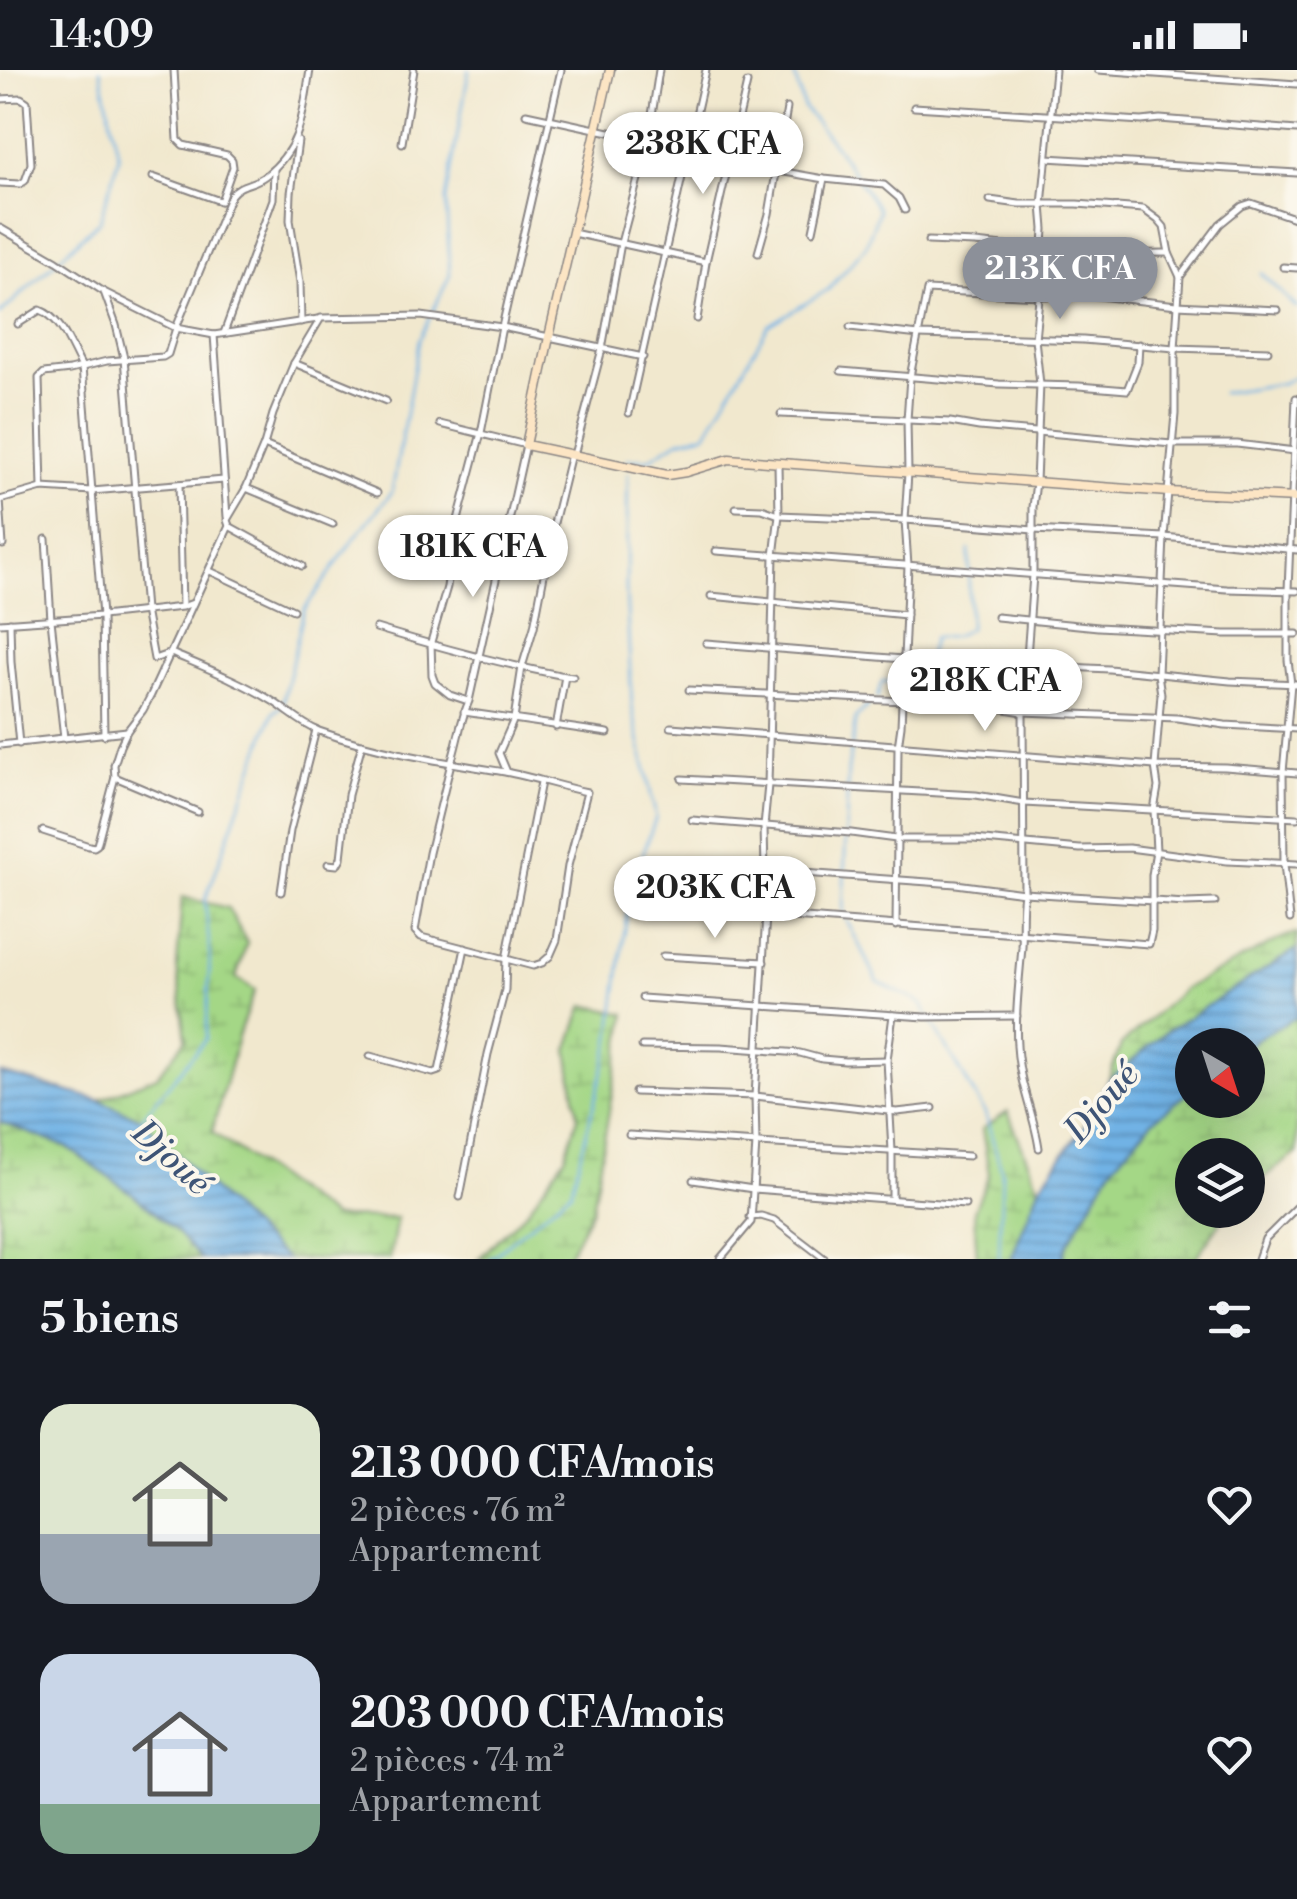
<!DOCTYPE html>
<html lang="fr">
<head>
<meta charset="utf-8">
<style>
  body { margin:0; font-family:"Libre Bodoni",serif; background:#242831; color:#f1f3f6; height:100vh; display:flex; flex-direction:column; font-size:38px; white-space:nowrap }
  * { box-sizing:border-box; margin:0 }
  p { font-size:32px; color:#9ea1a6 }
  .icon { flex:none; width:55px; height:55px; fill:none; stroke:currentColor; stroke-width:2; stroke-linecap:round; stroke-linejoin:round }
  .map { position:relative; height:1189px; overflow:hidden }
  .drawer { display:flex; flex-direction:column; background:#171b24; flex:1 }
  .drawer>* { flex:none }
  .needle { width:65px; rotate:141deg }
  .buttons { position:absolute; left:1175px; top:958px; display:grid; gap:20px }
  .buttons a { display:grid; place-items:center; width:90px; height:90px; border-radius:50%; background:#171b24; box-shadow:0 10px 40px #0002; font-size:50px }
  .price { position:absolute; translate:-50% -85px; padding:0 22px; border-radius:35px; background:#fff; color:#222; font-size:32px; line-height:65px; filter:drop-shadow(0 2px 5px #0008) }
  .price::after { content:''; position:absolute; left:50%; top:60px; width:30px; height:22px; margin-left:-15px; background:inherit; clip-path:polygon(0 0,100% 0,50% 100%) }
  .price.on { background:#8c9099; color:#fff }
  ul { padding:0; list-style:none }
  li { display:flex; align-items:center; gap:30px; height:250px; padding:0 40px }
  li span { display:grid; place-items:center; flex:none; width:280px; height:200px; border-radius:30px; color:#555 }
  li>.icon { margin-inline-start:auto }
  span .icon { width:120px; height:120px; fill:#fffc; stroke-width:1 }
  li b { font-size:42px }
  h2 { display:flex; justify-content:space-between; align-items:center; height:120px; padding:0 40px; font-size:42px }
  .status { display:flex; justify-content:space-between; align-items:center; height:70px; padding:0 50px; background:#171b24; direction:ltr }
  .status svg { height:28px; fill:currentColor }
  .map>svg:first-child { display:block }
</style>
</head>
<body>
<div class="status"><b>14:09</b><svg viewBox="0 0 49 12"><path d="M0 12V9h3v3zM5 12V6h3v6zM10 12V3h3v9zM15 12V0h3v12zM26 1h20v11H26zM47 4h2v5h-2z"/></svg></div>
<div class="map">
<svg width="1297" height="1189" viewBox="0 0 1297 1189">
  <defs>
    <pattern id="wetland-marsh" width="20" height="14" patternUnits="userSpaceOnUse" patternTransform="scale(2.5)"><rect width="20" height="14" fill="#a4d786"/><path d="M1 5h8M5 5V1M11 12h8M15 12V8" fill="none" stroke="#8db875"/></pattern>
    <pattern id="water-rules" width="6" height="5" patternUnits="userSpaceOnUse" patternTransform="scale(2.5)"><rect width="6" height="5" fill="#71b2e5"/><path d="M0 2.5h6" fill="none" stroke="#5c90bb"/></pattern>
  </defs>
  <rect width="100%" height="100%" fill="#fbf7ec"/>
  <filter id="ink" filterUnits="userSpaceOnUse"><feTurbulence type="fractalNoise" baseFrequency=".01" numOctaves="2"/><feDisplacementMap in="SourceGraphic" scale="20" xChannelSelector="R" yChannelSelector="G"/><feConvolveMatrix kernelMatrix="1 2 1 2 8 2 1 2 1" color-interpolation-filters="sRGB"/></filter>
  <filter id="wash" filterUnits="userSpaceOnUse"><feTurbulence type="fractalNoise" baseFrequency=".0048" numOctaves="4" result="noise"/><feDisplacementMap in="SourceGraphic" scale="40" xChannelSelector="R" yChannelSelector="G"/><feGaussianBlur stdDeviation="2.25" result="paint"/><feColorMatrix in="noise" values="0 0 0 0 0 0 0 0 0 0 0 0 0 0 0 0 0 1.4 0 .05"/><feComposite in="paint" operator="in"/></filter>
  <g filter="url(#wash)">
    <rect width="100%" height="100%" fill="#f1e8ce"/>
    <g fill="url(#wetland-marsh)" stroke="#637c60" stroke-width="2.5">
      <path d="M182 827 228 838 247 873 236 908 255 920 240 960 212 1062 332 1147 397 1148 390 1189H287L257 1163 141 1049 99 1030 157 1006 186 969 177 897Z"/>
      <path d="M1297 864V879L1166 962 1108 1011 1121 975 1184 919 1286 866Z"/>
      <path d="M584 935 626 944 592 1139 566 1189H478L527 1141 565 1087 578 1047 568 980Z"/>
      <path d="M1297 947V1083L1248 1119V1085H1192V1140H1229L1195 1189H1063L1066 1177 1110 1100 1152 1051 1192 1020V1030H1248V976L1263 965Z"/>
      <path d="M1008 1042 1039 1118 1011 1189H977L974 1141 989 1104 982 1059Z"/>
      <path d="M0 1052 66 1077 133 1124 176 1161 201 1189H0Z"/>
    </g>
    <g fill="url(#water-rules)" stroke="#4a6a90" stroke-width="2.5">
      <path d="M1297 879V947L1263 965 1248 976 1192 975V1020L1152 1051 1110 1100 1066 1177 1063 1189H1011L1039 1118 1084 1056 1108 1011 1166 962Z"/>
      <path d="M0 1003 99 1030 141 1049 257 1163 287 1189H201L176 1161 133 1124 67 1077 0 1052Z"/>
    </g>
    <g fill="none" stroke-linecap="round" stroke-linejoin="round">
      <g stroke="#71b2e5" stroke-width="2.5">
        <path d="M1261 203 1297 238"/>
        <path d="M0 244 100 150 119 87 100 0"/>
        <path d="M1221 323 1283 313 1297 305"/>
        <path d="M628 389H649L679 370 706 364 768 256 829 219 866 176 879 140 836 77 804 38 793 0"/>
        <path d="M925 588 928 587 933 568 953 567 969 559V480"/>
        <path d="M877 628 882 611 897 613 908 609V592"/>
        <path d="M871 633 856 647 848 699 843 843 878 912 921 933 985 1043 1002 1102 999 1189"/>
        <path d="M140 1050 206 969 210 883 205 831 273 643 282 635 304 540 353 470 392 422 419 270 450 205 446 129 469 0"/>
        <path d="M490 1189 571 1121 610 974 630 820 656 747 632 637 626 519 628 403"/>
      </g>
    </g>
  </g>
  <g filter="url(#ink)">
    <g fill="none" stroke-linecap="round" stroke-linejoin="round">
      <g stroke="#8a8584" stroke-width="9">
        <g id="street">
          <path d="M174 0 178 70 183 75 227 85 232 90 233 97 221 131"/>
          <path d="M1098 0 1297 14"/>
          <path d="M0 29 21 28 27 32 31 94 25 111 20 114 0 113"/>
          <path d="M914 37 1142 51 1160 49 1297 60"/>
          <path d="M526 44 748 92 762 98 824 109 884 115 899 128 905 140"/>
          <path d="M298 71 291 123 290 150 300 212 301 252"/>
          <path d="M402 73 414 0"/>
          <path d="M1047 88 1297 103"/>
          <path d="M153 107 220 131"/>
          <path d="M990 130 1019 134H1077L1143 139 1158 150 1164 157 1169 183 1180 207"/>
          <path d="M0 158 57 191 104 222 176 258 214 265 318 249"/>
          <path d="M813 161 824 109"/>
          <path d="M573 163 706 192"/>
          <path d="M928 171 975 173 1081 184 1169 183"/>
          <path d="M758 183 769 144 787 38"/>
          <path d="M1283 197 1297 198"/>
          <path d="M104 222 116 255 124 288 145 540 154 589 171 583C206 598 242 612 274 632 289 642 303 655 319 661 378 682 443 692 505 702 532 707 559 716 587 722L568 796 557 870 550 886 542 893 533 896 421 867 415 861 429 783 451 693C458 672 460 651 469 631L526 375 440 354"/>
          <path d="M697 249 706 192 747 13"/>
          <path d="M18 254 40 240C62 248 71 278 82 297L102 546 104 665"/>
          <path d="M850 257 919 265 1083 270 1175 278 1268 281"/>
          <path d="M224 263 273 129 274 99"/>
          <path d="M214 265 227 447"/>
          <path d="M294 293 386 331"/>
          <path d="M841 301 999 314 1079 316 1127 320 1138 292 1139 274"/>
          <path d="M629 343 706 0"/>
          <path d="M781 344 950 352 979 357 1172 374H1237L1295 381"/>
          <path d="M264 375 377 423"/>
          <path d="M574 385 602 279 621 173 648 71 659 0"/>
          <path d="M179 414 182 536"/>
          <path d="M42 418 39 308 44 303 70 300 107 291 163 287 168 284 176 258 231 125C240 113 253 115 265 106 302 78 303 43 310 0"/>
          <path d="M246 418 333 454"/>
          <path d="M0 430 42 418 92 421 224 410"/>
          <path d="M0 430 3 475"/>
          <path d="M736 438 762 439 779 445 905 450 1034 460 1164 467 1297 480"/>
          <path d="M229 456 302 496"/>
          <path d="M454 465 548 486"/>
          <path d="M46 469 51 550 64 668"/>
          <path d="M716 481 1227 519 1297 521"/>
          <path d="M210 501 293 540"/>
          <path d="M711 526 906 545"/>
          <path d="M997 547 1098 557 1225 564H1297"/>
          <path d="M10 552 11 592 19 674"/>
          <path d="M0 553 102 546 182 537 193 533"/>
          <path d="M376 558C438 577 501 594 565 606"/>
          <path d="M706 573 903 589 1109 599 1230 611 1297 614"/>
          <path d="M689 620 981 635 1023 642 1177 648 1225 655 1297 659"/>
          <path d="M468 631 450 625 435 613 432 605 431 572 447 517 454 465 481 363 502 257 561 0"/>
          <path d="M464 642 608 663"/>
          <path d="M556 657 565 606 573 607"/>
          <path d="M671 657 1155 696 1225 697 1297 703"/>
          <path d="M0 675 127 661"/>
          <path d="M507 702 499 683 514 649 522 597 534 557 554 453 571 384"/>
          <path d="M115 707 198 742"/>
          <path d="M682 709 976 725 1024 733 1297 748"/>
          <path d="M692 750 851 763 896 769H974L1080 779 1129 778 1227 791 1297 794"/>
          <path d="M43 761 89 776 94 777 97 775 115 707 114 695 120 676 127 661 143 640 151 625 229 456 227 450 246 418 264 375 273 344 294 293 321 248 421 246 502 257 643 287"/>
          <path d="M666 793 956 814 1024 823 1186 833 1215 832"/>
          <path d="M328 794 337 795 341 788 348 725 362 674"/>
          <path d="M281 822 290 761 316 660"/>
          <path d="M659 841 766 845 1149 874 1152 861V805L1156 781 1154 740 1158 717 1155 696 1161 624 1158 604 1164 467 1175 344V278L1180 207 1220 154 1242 136 1251 133 1297 149"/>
          <path d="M1290 849 1284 794 1283 702 1291 614 1288 590V520L1296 328"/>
          <path d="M896 856 898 677 901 656 908 496 905 450 908 403 907 350 910 307 927 220 1040 226 1090 225 1177 235 1278 240"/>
          <path d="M663 886 764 892"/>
          <path d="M642 928 925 947 1017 946"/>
          <path d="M642 976 721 977 800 983 822 989 845 991 887 990"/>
          <path d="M370 986 433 1003 439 1001 465 878"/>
          <path d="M635 1022 755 1026 897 1042 933 1038"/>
          <path d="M629 1065 969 1086"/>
          <path d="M1039 1078C1035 1049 1023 1023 1019 994 1013 956 1019 915 1022 877 1023 859 1021 841 1024 823L1023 642 1033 505V437L1036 412 1040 314 1035 269 1041 208 1044 159 1042 135 1055 0"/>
          <path d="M693 1110 753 1119 965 1135"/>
          <path d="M460 1127 488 984 505 920 506 889 541 712"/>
          <path d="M892 1129V1081L887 990 893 945"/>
          <path d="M750 1147 761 1146 774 1150 825 1189"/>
          <path d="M720 1189 751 1152 756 1073 755 1026 766 845 764 757 768 715 774 486 779 445 778 395"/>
          <path d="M1258 1189 1265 1169 1297 1137"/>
        </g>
      </g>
      <g stroke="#8a8584" stroke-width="11">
        <path id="secondary" d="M610 0 549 267 526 375 667 405 686 402 729 389 1168 422 1297 428"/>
      </g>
      <use href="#street" stroke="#fff" stroke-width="5"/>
      <use href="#secondary" stroke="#fce5c4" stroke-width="8"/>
    </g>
  </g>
  <g text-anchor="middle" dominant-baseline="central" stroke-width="8" stroke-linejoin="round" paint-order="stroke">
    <g font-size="35" font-style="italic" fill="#3e5476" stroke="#fbf7ec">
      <text transform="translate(1102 1033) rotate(-49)">Djoué</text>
      <text transform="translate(171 1088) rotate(42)">Djoué</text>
    </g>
  </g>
</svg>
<div class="buttons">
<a><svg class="needle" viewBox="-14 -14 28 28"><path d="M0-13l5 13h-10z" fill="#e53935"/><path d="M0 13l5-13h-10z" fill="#9ea1a6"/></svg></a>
<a><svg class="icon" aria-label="layers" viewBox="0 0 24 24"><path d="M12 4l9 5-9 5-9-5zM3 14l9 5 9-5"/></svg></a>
</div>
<b class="price" style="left:703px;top:127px">238K CFA</b>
<b class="price on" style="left:1060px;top:252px">213K CFA</b>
<b class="price" style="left:473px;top:530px">181K CFA</b>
<b class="price" style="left:985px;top:664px">218K CFA</b>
<b class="price" style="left:715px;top:871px">203K CFA</b>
</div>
<section class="drawer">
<h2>5 biens<svg class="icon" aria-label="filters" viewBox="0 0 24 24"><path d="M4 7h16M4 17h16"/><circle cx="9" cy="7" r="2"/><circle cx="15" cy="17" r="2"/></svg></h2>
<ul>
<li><span style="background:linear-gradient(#dfe7d0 65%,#9aa5b1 0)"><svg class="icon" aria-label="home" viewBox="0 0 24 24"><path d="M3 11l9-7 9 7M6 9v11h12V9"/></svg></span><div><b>213 000 CFA/mois</b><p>2 pièces · 76 m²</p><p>Appartement</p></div><svg class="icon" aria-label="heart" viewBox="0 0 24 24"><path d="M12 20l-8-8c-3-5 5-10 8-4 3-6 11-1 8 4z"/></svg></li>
<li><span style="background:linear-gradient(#c9d6e8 75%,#7fa58c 0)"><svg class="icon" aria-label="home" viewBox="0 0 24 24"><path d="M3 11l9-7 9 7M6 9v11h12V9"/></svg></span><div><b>203 000 CFA/mois</b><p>2 pièces · 74 m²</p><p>Appartement</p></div><svg class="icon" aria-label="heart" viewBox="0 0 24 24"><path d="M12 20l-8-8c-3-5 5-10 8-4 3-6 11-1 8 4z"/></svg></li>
</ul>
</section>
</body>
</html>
